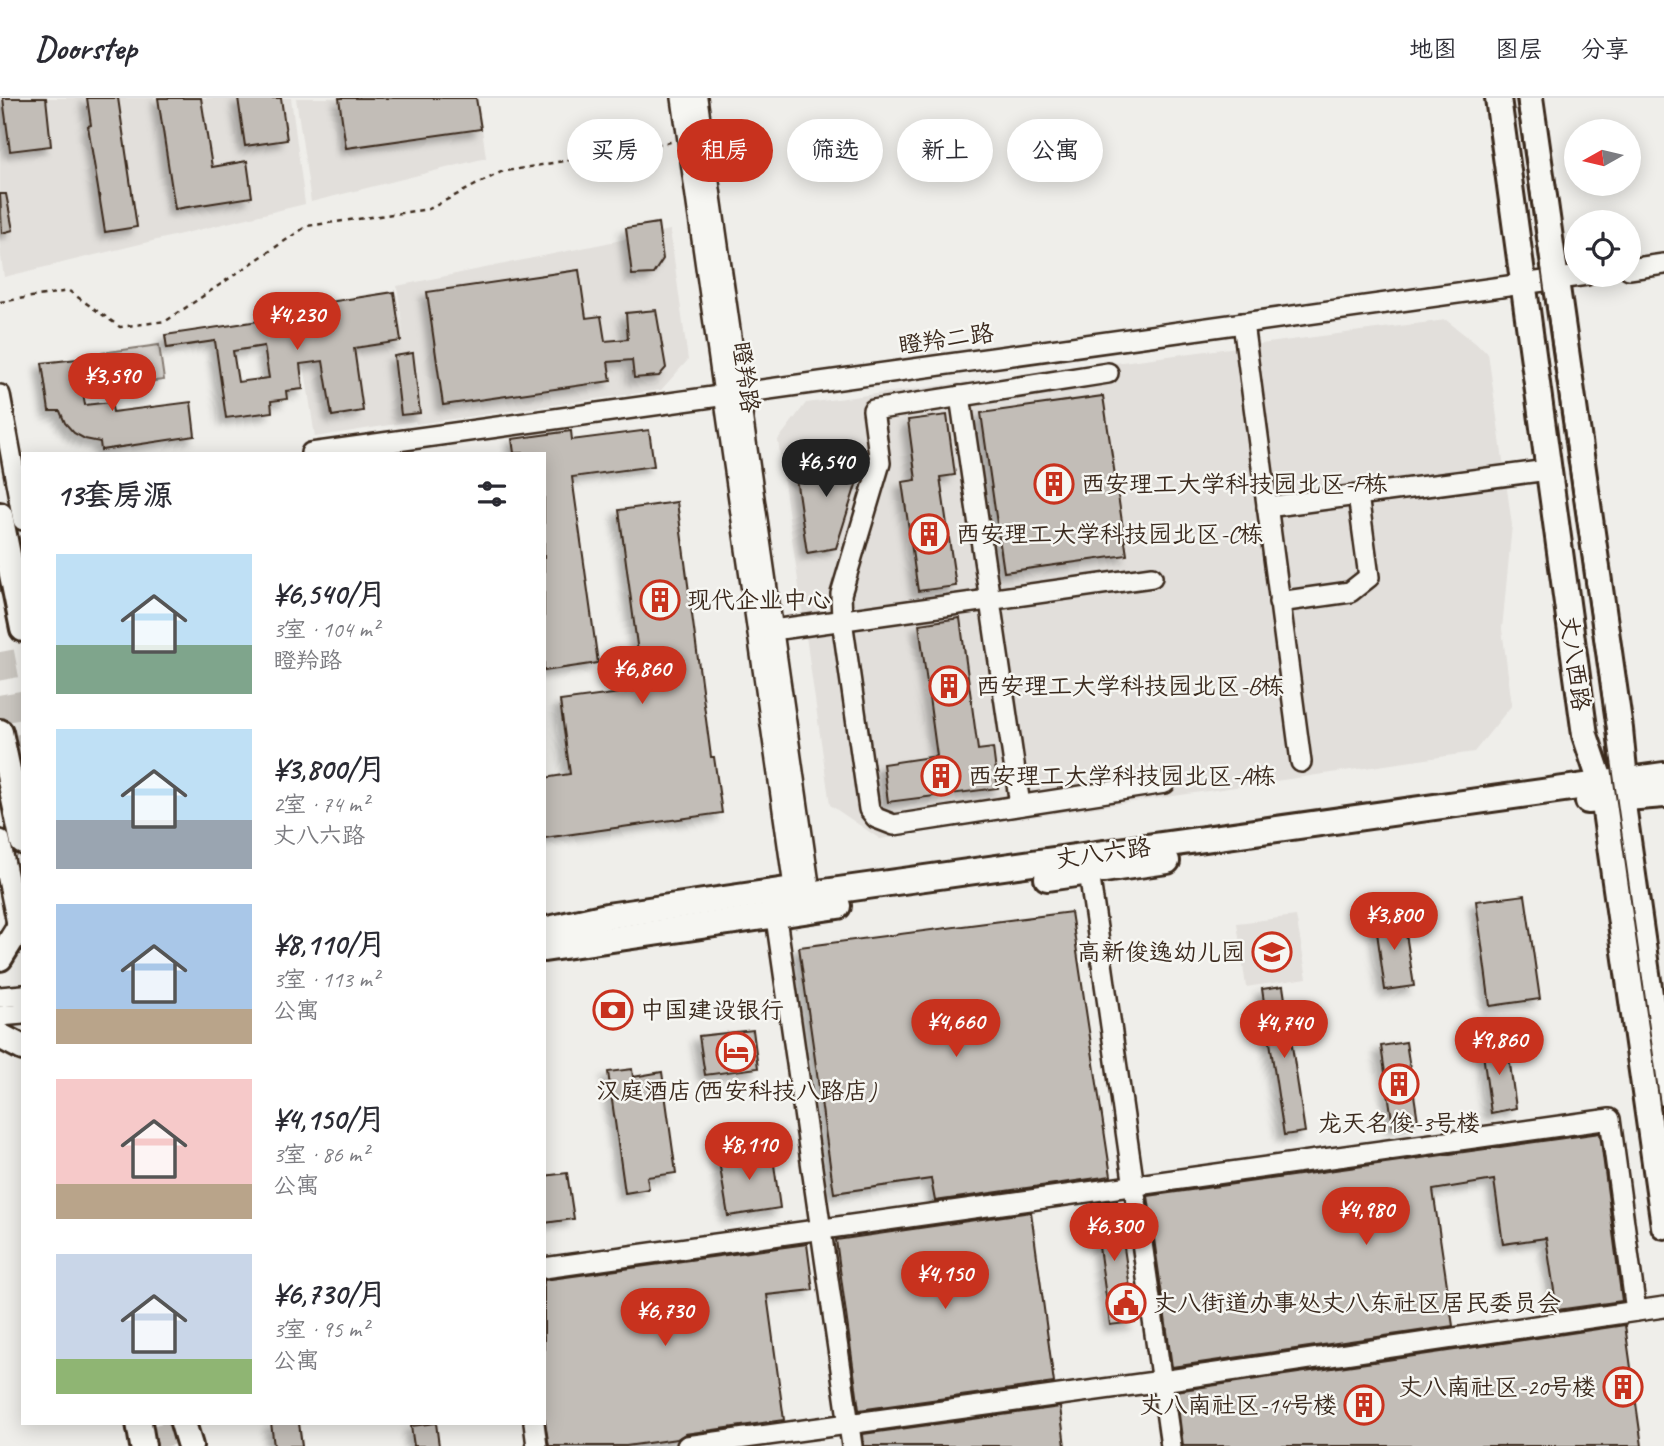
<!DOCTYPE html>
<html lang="zh">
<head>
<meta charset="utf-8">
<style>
  body { margin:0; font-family:Caveat,"LXGW WenKai TC",sans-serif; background:#f2f2f3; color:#2b2b33; height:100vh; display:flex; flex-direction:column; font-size:26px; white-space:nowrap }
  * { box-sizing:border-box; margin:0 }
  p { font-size:23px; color:#7c7c81 }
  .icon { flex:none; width:38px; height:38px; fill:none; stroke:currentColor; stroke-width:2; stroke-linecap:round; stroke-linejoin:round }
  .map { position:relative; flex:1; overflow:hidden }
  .details { position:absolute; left:21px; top:354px; width:525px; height:973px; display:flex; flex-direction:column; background:#fff; border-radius:0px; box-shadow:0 4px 18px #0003 }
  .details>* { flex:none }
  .guide { position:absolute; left:567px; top:21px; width:665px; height:63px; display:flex; gap:14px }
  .needle { width:46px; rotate:262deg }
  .controls { position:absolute; left:1564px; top:21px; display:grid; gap:14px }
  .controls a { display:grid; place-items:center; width:77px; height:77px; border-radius:50%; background:#fff; box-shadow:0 4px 18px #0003; font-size:35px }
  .price { position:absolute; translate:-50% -60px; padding:0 16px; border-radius:24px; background:#c8321e; color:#fff; font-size:23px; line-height:46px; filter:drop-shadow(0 2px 4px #0008) }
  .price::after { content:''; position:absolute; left:50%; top:42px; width:21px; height:16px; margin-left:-10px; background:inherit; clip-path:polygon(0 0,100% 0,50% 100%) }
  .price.on { background:#222; color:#fff }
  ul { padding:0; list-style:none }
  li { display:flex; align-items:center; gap:21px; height:175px; padding:0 35px }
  li span { display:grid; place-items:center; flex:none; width:196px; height:140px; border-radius:0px; color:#555 }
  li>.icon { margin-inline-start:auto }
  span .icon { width:84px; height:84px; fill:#fffc; stroke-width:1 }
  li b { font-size:30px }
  h2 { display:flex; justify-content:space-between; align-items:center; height:84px; padding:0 35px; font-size:30px }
  .chip { padding:0 24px; border-radius:32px; background:#fff; box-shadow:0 4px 18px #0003; font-size:24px; line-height:63px }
  .chip.on { background:#c8321e; color:#fff }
  header { display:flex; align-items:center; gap:42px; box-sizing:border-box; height:98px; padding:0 35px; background:#fff; border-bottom:2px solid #e1e1e2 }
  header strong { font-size:33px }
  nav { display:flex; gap:38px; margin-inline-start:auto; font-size:24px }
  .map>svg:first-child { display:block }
</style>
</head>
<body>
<header>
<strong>Doorstep</strong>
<nav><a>地图</a><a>图层</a><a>分享</a></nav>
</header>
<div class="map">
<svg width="1664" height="1348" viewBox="0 0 1664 1348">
  <defs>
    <filter id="shadow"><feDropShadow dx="-6" dy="6" stdDeviation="3.5" flood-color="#0004"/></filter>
  </defs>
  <rect width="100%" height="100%" fill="#efeeea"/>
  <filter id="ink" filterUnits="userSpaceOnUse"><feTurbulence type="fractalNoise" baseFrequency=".0143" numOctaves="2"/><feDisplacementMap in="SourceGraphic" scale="14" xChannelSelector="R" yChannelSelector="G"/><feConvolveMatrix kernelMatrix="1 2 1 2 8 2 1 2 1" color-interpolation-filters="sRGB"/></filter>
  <g filter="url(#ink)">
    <g fill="#e2dfdb">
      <path d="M0 0H291L305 106 4 179 0 152Z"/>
      <path d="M296 0H478L486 60 311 104Z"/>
      <path d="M670 132 688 262 661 292 416 326 415 323 315 339 296 212 397 197 404 241 397 188Z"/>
      <path d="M1446 222 1488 255 1512 427 1502 531 1512 607 1474 654 880 741 830 707 778 342 806 305Z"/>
      <path d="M1296 818 1307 880 1246 889 1237 825Z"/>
    </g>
    <path fill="#d4d1cc" stroke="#887e75" stroke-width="2" d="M159 247 164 282 106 289 101 255Z"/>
    <g fill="#c2bdb7" stroke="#3b2a1e" stroke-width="2" fill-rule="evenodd" filter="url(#shadow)">
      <path d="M3 0H46L51 48 10 53Z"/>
      <path d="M87 0H118L137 129 105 134 88 28 91 27Z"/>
      <path d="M158 0H201L212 69 247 63 252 99 175 111Z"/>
      <path d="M238 0H281L287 42 245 48Z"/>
      <path d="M339 0H476L481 31 346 50Z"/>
      <path d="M0 96H6L13 132 2 135Z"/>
      <path d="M658 125 663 161 653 176 632 177 626 130Z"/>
      <path d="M579 172 586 220 601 218 605 243 628 241 626 215 656 212 666 270 659 278 634 280 632 262 608 264 611 283 443 307 427 194Z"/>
      <path d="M394 194 401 243 354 250 363 313 332 318 323 263 300 266 303 291 286 293 287 301 271 303 272 314 226 320 215 243 167 250 165 237 306 216 305 209 316 207V206ZM264 248 269 280 238 284 233 253Z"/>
      <path d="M413 255 420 315 401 317 394 258Z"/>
      <path d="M77 261 85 307 111 304 113 314 191 304 195 338 101 352 100 344 85 341 74 335 65 325 60 313H49L42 265Z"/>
      <path d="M1103 298 1127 457 1004 474 981 315Z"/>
      <path d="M947 317 955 377 940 379 956 488 918 493 902 384 916 382 908 322Z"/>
      <path d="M649 332 654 368 572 379 598 565 544 573V355H514L512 341 571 333 572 342Z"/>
      <path d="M857 357 860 374 836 450 807 455 794 366Z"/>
      <path d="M677 404 711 659H714L722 715 544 740V680L570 676 560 603 643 592 619 412Z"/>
      <path d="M960 520 978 652 993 650 998 690 888 704 883 666 937 658 919 526Z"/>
      <path d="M1525 797 1540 901 1490 908 1476 803Z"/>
      <path d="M1071 814 1111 1078 935 1103 931 1081 834 1095 799 849Z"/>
      <path d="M1403 816 1414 888 1385 892 1375 820Z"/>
      <path d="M1283 888 1305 1034 1284 1037 1262 891Z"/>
      <path d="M753 932 758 970 705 977 699 938Z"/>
      <path d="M1406 944 1418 1023 1393 1028 1381 948Z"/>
      <path d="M1507 944 1516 1010 1491 1015 1482 948Z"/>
      <path d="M632 971 633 979 662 974 676 1075 647 1079 649 1091 625 1095 608 974Z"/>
      <path d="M1600 1035 1622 1203 1557 1212 1546 1140 1503 1146 1494 1082 1433 1092 1453 1228 1172 1269 1148 1098Z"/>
      <path d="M772 1052 780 1110 728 1118 718 1057Z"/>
      <path d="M567 1075 574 1121 544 1125V1078Z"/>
      <path d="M1117 1102 1135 1224 1110 1227 1093 1106Z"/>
      <path d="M1031 1114 1054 1285 859 1312 836 1142Z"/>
      <path d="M807 1146 813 1192 767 1197 784 1322 685 1336 677 1341 626 1348H549L544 1319V1182Z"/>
      <path d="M1625 1227 1642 1348H1183L1176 1293Z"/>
      <path d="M1060 1309 1065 1348H864L863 1336Z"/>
      <path d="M271 1325H299L302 1348H274Z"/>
      <path d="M436 1325 439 1348H414L411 1328Z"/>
    </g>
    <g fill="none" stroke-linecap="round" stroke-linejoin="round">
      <g stroke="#cbc7c1" stroke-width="28" stroke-dasharray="28 14" stroke-linecap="butt">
        <path d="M0 554 23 676"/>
        <path d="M162 1325 169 1348"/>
      </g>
      <g stroke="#3b2a1e" stroke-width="24">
        <g id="minor">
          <path d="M682 0 796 803"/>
          <path d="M697 0 812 807"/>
          <path d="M1629 171 1664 166"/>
          <path d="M1243 225 1301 664"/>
          <path d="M1108 275 873 312 880 365 841 496 842 522 869 711 876 720 894 727 1165 685"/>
          <path d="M0 297 23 422"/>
          <path d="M960 298 1020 707"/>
          <path d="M311 355 1587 177"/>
          <path d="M1267 409 1540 373"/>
          <path d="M1279 504 1350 494 1369 479 1358 397"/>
          <path d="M773 532 1152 479"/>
          <path d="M0 742 18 830"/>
          <path d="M1089 774 1171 1348"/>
          <path d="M774 806 852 1348"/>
          <path d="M0 899 23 897"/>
          <path d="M0 918 23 916"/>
          <path d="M544 1170 1610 1021 1636 1213"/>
          <path d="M534 1325 537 1348"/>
          <path d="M687 1348 1162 1283 1664 1209"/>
        </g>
      </g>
      <g stroke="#3b2a1e" stroke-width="30">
        <g id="major">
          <path d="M1498 0 1585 637 1601 685 1664 1128"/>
          <path d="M1530 0 1620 631 1625 682 1622 700 1664 995"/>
          <path d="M0 417 23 531"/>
          <path d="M0 634 23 744"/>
          <path d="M1588 703 1664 697"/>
          <path d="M1047 780 1167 763"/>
          <path d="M544 832 607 818 794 791 810 796 1664 677"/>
          <path d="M544 851 838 808"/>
          <path d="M0 860 18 831 23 811"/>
          <path d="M0 938 23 950"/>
          <path d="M139 1325 143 1348"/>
          <path d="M183 1325 190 1348"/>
        </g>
      </g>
      <path stroke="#3b2a1e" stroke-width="2.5" stroke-dasharray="5 5" stroke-linecap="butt" d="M0 204 69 193 120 229 166 223 307 128 429 111 501 74 671 44"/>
      <use href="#minor" stroke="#f6f6f2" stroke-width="19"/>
      <use href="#major" stroke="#f6f6f2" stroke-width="24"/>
      <path stroke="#3b2a1e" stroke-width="2" d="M1517 0 1664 1035"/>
    </g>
  </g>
  <defs>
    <g id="building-ring" transform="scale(2.0125)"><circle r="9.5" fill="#f6f6f2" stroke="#c8321e" stroke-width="1.5"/><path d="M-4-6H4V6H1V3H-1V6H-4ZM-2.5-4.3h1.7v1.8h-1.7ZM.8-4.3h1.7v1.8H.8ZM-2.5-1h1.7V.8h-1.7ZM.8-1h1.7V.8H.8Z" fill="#c8321e"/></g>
    <g id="school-ring" transform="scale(2.0125)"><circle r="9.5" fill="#f6f6f2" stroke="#c8321e" stroke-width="1.5"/><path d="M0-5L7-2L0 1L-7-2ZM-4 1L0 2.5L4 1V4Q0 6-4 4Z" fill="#c8321e"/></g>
    <g id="bank-ring" transform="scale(2.0125)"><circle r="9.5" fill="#f6f6f2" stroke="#c8321e" stroke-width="1.5"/><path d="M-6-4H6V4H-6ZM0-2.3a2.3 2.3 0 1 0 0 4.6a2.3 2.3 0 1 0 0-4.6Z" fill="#c8321e"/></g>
    <g id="hotel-ring" transform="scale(2.0125)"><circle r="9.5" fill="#f6f6f2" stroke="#c8321e" stroke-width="1.5"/><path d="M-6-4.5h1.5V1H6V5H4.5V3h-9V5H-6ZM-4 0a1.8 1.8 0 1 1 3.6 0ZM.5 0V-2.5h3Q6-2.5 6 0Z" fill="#c8321e"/></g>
    <g id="civic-ring" transform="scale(2.0125)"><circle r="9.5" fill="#f6f6f2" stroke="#c8321e" stroke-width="1.5"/><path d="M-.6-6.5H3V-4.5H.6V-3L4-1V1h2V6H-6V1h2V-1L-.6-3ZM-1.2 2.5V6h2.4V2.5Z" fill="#c8321e"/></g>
  </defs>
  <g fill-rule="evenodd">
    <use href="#building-ring" x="1054" y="386"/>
    <use href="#building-ring" x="929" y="436"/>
    <use href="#building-ring" x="660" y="502"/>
    <use href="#building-ring" x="949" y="588"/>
    <use href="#building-ring" x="941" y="678"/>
    <use href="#school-ring" x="1272" y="854"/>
    <use href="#bank-ring" x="613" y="912"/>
    <use href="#hotel-ring" x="736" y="954"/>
    <use href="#building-ring" x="1399" y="986"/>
    <use href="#civic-ring" x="1126" y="1205"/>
    <use href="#building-ring" x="1623" y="1289"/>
    <use href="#building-ring" x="1364" y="1307"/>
  </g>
  <g text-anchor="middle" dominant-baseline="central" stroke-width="5" stroke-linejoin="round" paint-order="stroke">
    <g font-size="24" fill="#3b2a1e" stroke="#f6f6f2">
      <text transform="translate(946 241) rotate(-8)">瞪羚二路</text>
      <text transform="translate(746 279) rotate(82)">瞪羚路</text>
      <text transform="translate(1575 565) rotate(82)">丈八西路</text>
      <text transform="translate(1103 755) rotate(-8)">丈八六路</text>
    </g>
    <g font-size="24" fill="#3b2a1e" stroke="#f6f6f2" text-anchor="start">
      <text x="1081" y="386">西安理工大学科技园北区-F栋</text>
      <text x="956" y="436">西安理工大学科技园北区-C栋</text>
      <text x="687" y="502">现代企业中心</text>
      <text x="976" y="588">西安理工大学科技园北区-B栋</text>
      <text x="968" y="678">西安理工大学科技园北区-A栋</text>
      <text x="1245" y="854" text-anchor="end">高新俊逸幼儿园</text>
      <text x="640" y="912">中国建设银行</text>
      <text x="736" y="993" text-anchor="middle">汉庭酒店(西安科技八路店)</text>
      <text x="1399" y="1025" text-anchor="middle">龙天名俊-3号楼</text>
      <text x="1153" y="1205">丈八街道办事处丈八东社区居民委员会</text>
      <text x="1596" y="1289" text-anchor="end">丈八南社区-20号楼</text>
      <text x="1337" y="1307" text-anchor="end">丈八南社区-14号楼</text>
    </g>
  </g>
</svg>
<div class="controls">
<a><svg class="needle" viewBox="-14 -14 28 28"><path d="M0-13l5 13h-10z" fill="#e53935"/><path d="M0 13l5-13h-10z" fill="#7c7c81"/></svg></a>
<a><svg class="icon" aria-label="locate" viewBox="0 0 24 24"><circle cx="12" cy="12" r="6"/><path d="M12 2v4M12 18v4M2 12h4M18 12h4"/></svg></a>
</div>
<b class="price" style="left:297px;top:254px">¥4,230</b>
<b class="price" style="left:112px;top:315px">¥3,590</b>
<b class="price on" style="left:826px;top:401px">¥6,540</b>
<b class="price" style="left:642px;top:608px">¥6,860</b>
<b class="price" style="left:1394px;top:854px">¥3,800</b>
<b class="price" style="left:956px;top:961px">¥4,660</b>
<b class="price" style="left:1284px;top:962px">¥4,740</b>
<b class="price" style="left:1499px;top:979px">¥9,860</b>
<b class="price" style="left:749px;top:1084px">¥8,110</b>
<b class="price" style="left:1366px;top:1149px">¥4,980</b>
<b class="price" style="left:1114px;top:1165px">¥6,300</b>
<b class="price" style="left:945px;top:1213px">¥4,150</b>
<b class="price" style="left:665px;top:1250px">¥6,730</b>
<div class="guide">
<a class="chip">买房</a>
<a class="chip on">租房</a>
<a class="chip">筛选</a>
<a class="chip">新上</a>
<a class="chip">公寓</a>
</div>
<section class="details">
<h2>13套房源<svg class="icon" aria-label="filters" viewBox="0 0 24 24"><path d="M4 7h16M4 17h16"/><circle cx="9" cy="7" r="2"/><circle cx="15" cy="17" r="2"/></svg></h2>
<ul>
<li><span style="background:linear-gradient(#bfe0f5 65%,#7fa58c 0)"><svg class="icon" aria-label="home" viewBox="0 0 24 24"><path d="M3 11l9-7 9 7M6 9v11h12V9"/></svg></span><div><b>¥6,540/月</b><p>3室 · 104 m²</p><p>瞪羚路</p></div></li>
<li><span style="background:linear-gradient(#bfe0f5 65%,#9aa5b1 0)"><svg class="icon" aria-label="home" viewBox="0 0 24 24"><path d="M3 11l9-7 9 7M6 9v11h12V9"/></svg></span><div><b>¥3,800/月</b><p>2室 · 74 m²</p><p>丈八六路</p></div></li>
<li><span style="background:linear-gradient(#a9c7e8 75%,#b9a48a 0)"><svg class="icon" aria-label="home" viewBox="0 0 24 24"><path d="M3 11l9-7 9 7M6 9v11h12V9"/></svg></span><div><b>¥8,110/月</b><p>3室 · 113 m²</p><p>公寓</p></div></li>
<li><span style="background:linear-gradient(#f6c9c9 75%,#b9a48a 0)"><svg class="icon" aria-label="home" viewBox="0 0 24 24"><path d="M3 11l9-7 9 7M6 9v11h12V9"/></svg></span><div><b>¥4,150/月</b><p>3室 · 86 m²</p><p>公寓</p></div></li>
<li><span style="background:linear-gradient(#c9d6e8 75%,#8fb573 0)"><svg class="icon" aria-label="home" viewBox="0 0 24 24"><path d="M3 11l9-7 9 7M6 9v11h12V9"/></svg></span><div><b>¥6,730/月</b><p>3室 · 95 m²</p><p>公寓</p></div></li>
</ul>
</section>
</div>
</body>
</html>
